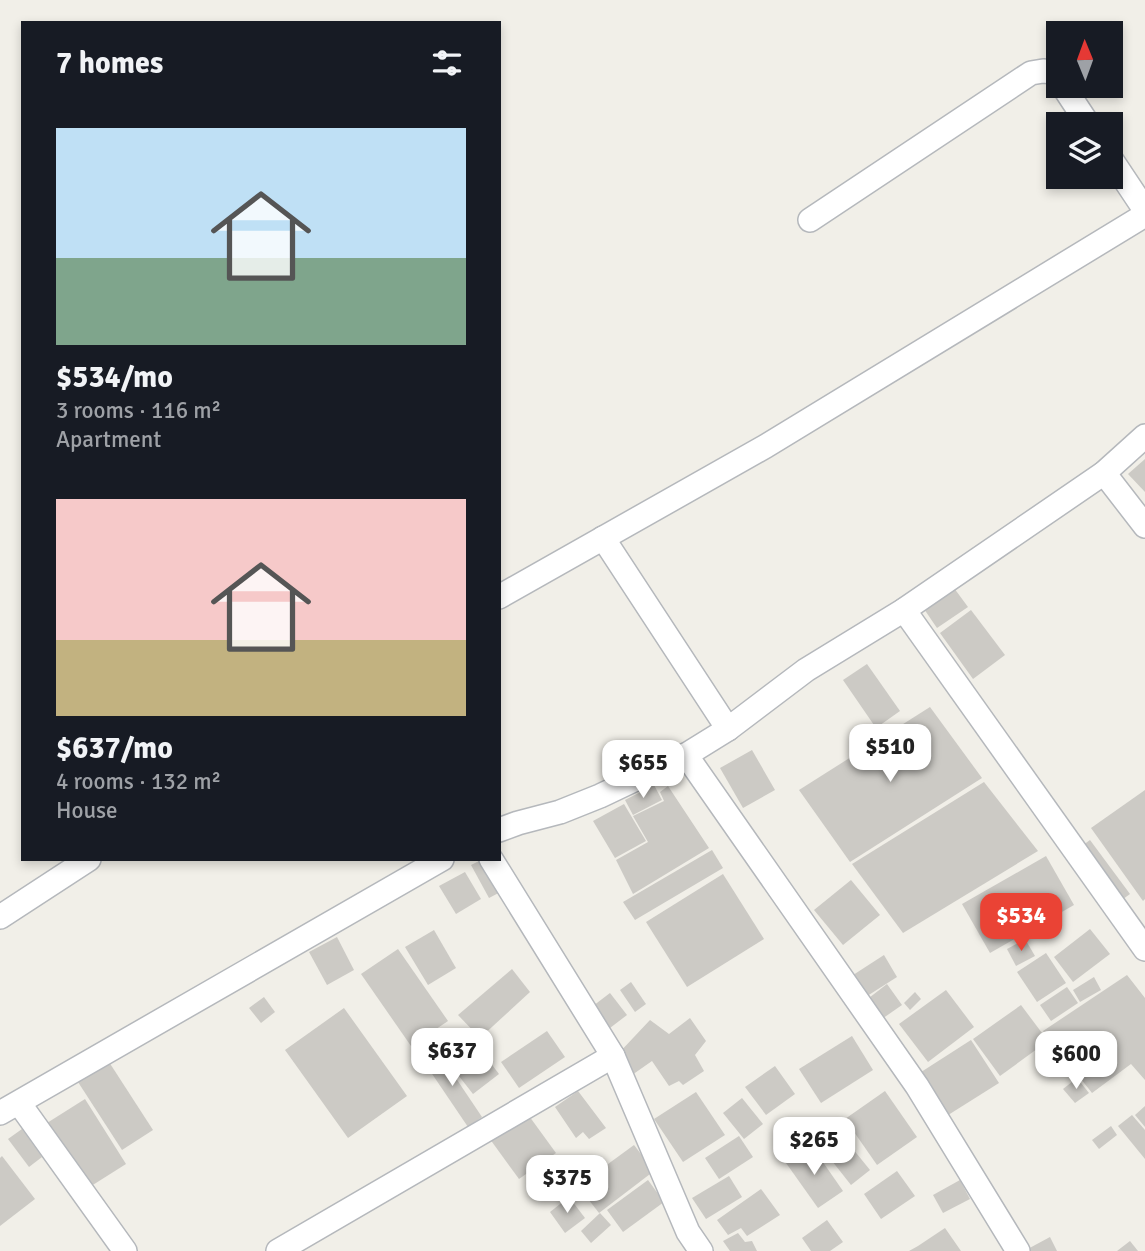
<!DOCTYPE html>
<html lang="en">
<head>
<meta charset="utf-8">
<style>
  body { margin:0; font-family:Signika,sans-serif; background:#20242c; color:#f1f3f6; height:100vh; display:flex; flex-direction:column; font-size:26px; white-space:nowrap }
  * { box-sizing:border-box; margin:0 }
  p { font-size:23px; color:#9ea1a6 }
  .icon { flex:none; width:38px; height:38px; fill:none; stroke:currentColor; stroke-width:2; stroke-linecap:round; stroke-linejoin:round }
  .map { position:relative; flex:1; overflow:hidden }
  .details { position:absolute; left:21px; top:21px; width:480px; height:840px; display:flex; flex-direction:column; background:#171b24; border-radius:0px; box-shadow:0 4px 10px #0003 }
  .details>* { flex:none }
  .needle { width:46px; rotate:359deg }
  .tools { position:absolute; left:1046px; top:21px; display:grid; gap:14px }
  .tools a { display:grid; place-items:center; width:77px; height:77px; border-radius:0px; background:#171b24; box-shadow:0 4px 10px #0003; font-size:35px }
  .price { position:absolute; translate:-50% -60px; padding:0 16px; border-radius:14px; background:#fff; color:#222; font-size:23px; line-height:46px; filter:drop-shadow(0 2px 4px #0008) }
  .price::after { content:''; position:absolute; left:50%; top:42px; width:21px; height:16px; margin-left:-10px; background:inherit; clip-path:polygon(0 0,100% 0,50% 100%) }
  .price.selected { background:#ea4335; color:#fff }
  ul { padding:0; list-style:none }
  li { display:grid; align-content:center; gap:14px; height:371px; padding:0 35px }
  li span { display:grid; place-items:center; height:217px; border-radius:0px; color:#555 }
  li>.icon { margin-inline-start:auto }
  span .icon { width:126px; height:126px; fill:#fffc; stroke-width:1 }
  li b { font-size:30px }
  h2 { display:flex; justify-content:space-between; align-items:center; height:84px; padding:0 35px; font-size:30px }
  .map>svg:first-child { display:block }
</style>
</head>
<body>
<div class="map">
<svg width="1145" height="1251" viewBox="0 0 1145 1251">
  <rect width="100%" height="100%" fill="#f1efe8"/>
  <g fill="#cccac5">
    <path d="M1145 459V492L1128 474Z"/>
    <path d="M954 588 968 607 937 628 924 609Z"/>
    <path d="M971 610 1005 655 973 679 940 633Z"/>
    <path d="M867 664 900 711 876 728 843 680Z"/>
    <path d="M930 707 982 778 850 862 799 790Z"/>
    <path d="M752 750 775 790 743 808 720 768Z"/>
    <path d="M984 782 1038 851 903 933 852 864Z"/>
    <path d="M654 785 662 800 633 815 625 800Z"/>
    <path d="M668 786 709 848 633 894 616 860 648 842 633 816 664 801 660 792Z"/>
    <path d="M1145 790V899L1143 901 1091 828Z"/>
    <path d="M624 804 646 841 615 858 593 821Z"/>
    <path d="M1090 840 1130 894 1108 910 1068 856Z"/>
    <path d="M712 850 723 868 635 920 623 902Z"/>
    <path d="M1046 856 1074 905 990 953 962 904Z"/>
    <path d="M483 859 514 885 489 898 471 865Z"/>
    <path d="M465 872 481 899 456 914 439 886Z"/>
    <path d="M723 874 764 939 687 987 646 922Z"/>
    <path d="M851 880 880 915 843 945 814 910Z"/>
    <path d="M1090 929 1110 954 1073 982 1054 957Z"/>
    <path d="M434 930 456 968 428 985 405 947Z"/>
    <path d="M337 937 354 970 327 985 309 952Z"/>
    <path d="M1025 939 1035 956 1016 966 1007 949Z"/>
    <path d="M398 949 448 1021 411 1046 361 974Z"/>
    <path d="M1046 953 1066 983 1037 1002 1017 972Z"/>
    <path d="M884 955 897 977 864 998 850 977Z"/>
    <path d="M512 969 530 992 480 1038 458 1015Z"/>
    <path d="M1127 975 1145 998V1080L1131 1064 1092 1093 1043 1031Z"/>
    <path d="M1094 977 1101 990 1080 1002 1073 990Z"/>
    <path d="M631 982 646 1004 635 1012 620 990Z"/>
    <path d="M887 984 902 1005 879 1021 865 1001Z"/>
    <path d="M1067 987 1078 1003 1051 1021 1040 1005Z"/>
    <path d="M946 990 974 1027 928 1062 899 1024Z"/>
    <path d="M915 992 921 999 910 1010 904 1003Z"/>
    <path d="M610 993 627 1015 606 1031 589 1009Z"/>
    <path d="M264 997 275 1012 261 1023 249 1008Z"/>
    <path d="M1021 1005 1048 1041 1000 1076 973 1039Z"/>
    <path d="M344 1008 407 1096 348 1138 285 1050Z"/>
    <path d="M690 1018 706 1041 695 1055 704 1071 683 1085 679 1081 669 1086 652 1061 632 1075 618 1054 650 1020 669 1034Z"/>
    <path d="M464 1028 499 1074 473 1094 437 1048Z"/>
    <path d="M547 1031 565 1057 519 1088 501 1062Z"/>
    <path d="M852 1036 873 1070 821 1103 799 1069Z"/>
    <path d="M971 1040 999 1083 945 1117 918 1074Z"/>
    <path d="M437 1050 482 1117 468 1127 422 1059Z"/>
    <path d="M109 1062 153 1130 122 1150 78 1082Z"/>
    <path d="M775 1066 795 1094 766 1115 745 1087Z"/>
    <path d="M1077 1078 1089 1093 1075 1103 1063 1089Z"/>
    <path d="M578 1091 606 1128 589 1139 583 1132 576 1138 555 1107Z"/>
    <path d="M885 1091 917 1137 877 1165 845 1119Z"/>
    <path d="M696 1092 725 1135 683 1162 654 1119Z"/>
    <path d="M742 1098 763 1124 744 1139 723 1113Z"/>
    <path d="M85 1099 126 1164 88 1188 47 1123Z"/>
    <path d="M1145 1106V1127L1135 1115Z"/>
    <path d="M524 1109 556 1153 519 1179 487 1135Z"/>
    <path d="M1132 1115 1145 1130V1159L1118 1126Z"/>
    <path d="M1111 1126 1117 1135 1099 1149 1092 1140Z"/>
    <path d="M835 1127 870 1170 851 1185 817 1142Z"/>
    <path d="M22 1129 42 1157 29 1167 8 1139Z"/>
    <path d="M739 1136 753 1157 719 1179 705 1158Z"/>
    <path d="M634 1145 654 1171 599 1213 578 1186Z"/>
    <path d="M811 1145 843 1191 818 1208 786 1163Z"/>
    <path d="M2 1156 35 1199 0 1226V1158Z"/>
    <path d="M897 1171 915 1196 881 1219 864 1194Z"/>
    <path d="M729 1176 742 1197 706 1219 692 1198Z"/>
    <path d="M648 1180 664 1202 623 1232 607 1210Z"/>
    <path d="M960 1180 970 1199 943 1213 933 1195Z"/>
    <path d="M761 1189 780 1215 747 1236 741 1228 728 1235 717 1220Z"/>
    <path d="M569 1197 585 1218 565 1233 550 1212Z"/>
    <path d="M600 1213 611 1225 591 1243 581 1231Z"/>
    <path d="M827 1220 843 1242 830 1251H811L802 1238Z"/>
    <path d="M945 1228 961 1251H909L918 1246Z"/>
    <path d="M738 1233 745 1242 752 1241 757 1251H730L723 1241Z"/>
    <path d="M1050 1237 1057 1251H1024Z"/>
    <path d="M1130 1241 1138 1251H1117Z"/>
  </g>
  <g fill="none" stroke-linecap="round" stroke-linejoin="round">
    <g stroke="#b5b8bc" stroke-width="26">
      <g id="minor">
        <path d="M1063 86 1088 124"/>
        <path d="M1111 159 1145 210"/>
        <path d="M810 220 1031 73 1043 71 1054 72 1059 80"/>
        <path d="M1104 473 1145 526"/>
        <path d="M603 538 728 729"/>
        <path d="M499 597 766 446 1145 215"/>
        <path d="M904 610 1145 949"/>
        <path d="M686 755 917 1086 1018 1251"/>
        <path d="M499 830 518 823 560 812 600 796 686 755 728 729 806 670 904 610 1104 473 1145 436"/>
        <path d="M491 859 613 1056 688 1232 701 1251"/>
        <path d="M0 917 89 859"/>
        <path d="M19 1103 125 1251"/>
        <path d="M0 1113 442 859"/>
        <path d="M278 1251 613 1056"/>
      </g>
    </g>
    <use href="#minor" stroke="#fff" stroke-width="23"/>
  </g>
</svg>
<div class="tools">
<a><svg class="needle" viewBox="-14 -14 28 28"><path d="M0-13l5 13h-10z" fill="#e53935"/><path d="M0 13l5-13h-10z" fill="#9ea1a6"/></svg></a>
<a><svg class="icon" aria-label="layers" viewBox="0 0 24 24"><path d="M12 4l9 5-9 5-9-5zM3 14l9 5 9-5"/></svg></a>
</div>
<b class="price" style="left:890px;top:784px">$510</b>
<b class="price" style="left:643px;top:800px">$655</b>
<b class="price selected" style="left:1021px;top:953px">$534</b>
<b class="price" style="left:452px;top:1088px">$637</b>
<b class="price" style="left:1076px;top:1091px">$600</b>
<b class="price" style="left:814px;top:1177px">$265</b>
<b class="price" style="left:567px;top:1215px">$375</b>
<section class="details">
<h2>7 homes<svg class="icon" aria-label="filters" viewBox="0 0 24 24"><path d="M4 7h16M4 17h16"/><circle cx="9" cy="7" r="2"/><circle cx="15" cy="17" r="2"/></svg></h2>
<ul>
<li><span style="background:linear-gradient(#bfe0f5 60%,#7fa58c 0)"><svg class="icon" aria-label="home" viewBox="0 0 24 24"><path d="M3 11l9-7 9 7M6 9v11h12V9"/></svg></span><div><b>$534/mo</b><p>3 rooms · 116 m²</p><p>Apartment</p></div></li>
<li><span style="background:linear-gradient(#f6c9c9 65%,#c2b280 0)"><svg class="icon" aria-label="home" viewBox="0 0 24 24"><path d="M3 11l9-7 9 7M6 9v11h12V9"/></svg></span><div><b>$637/mo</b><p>4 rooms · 132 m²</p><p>House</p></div></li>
</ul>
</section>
</div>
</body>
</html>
